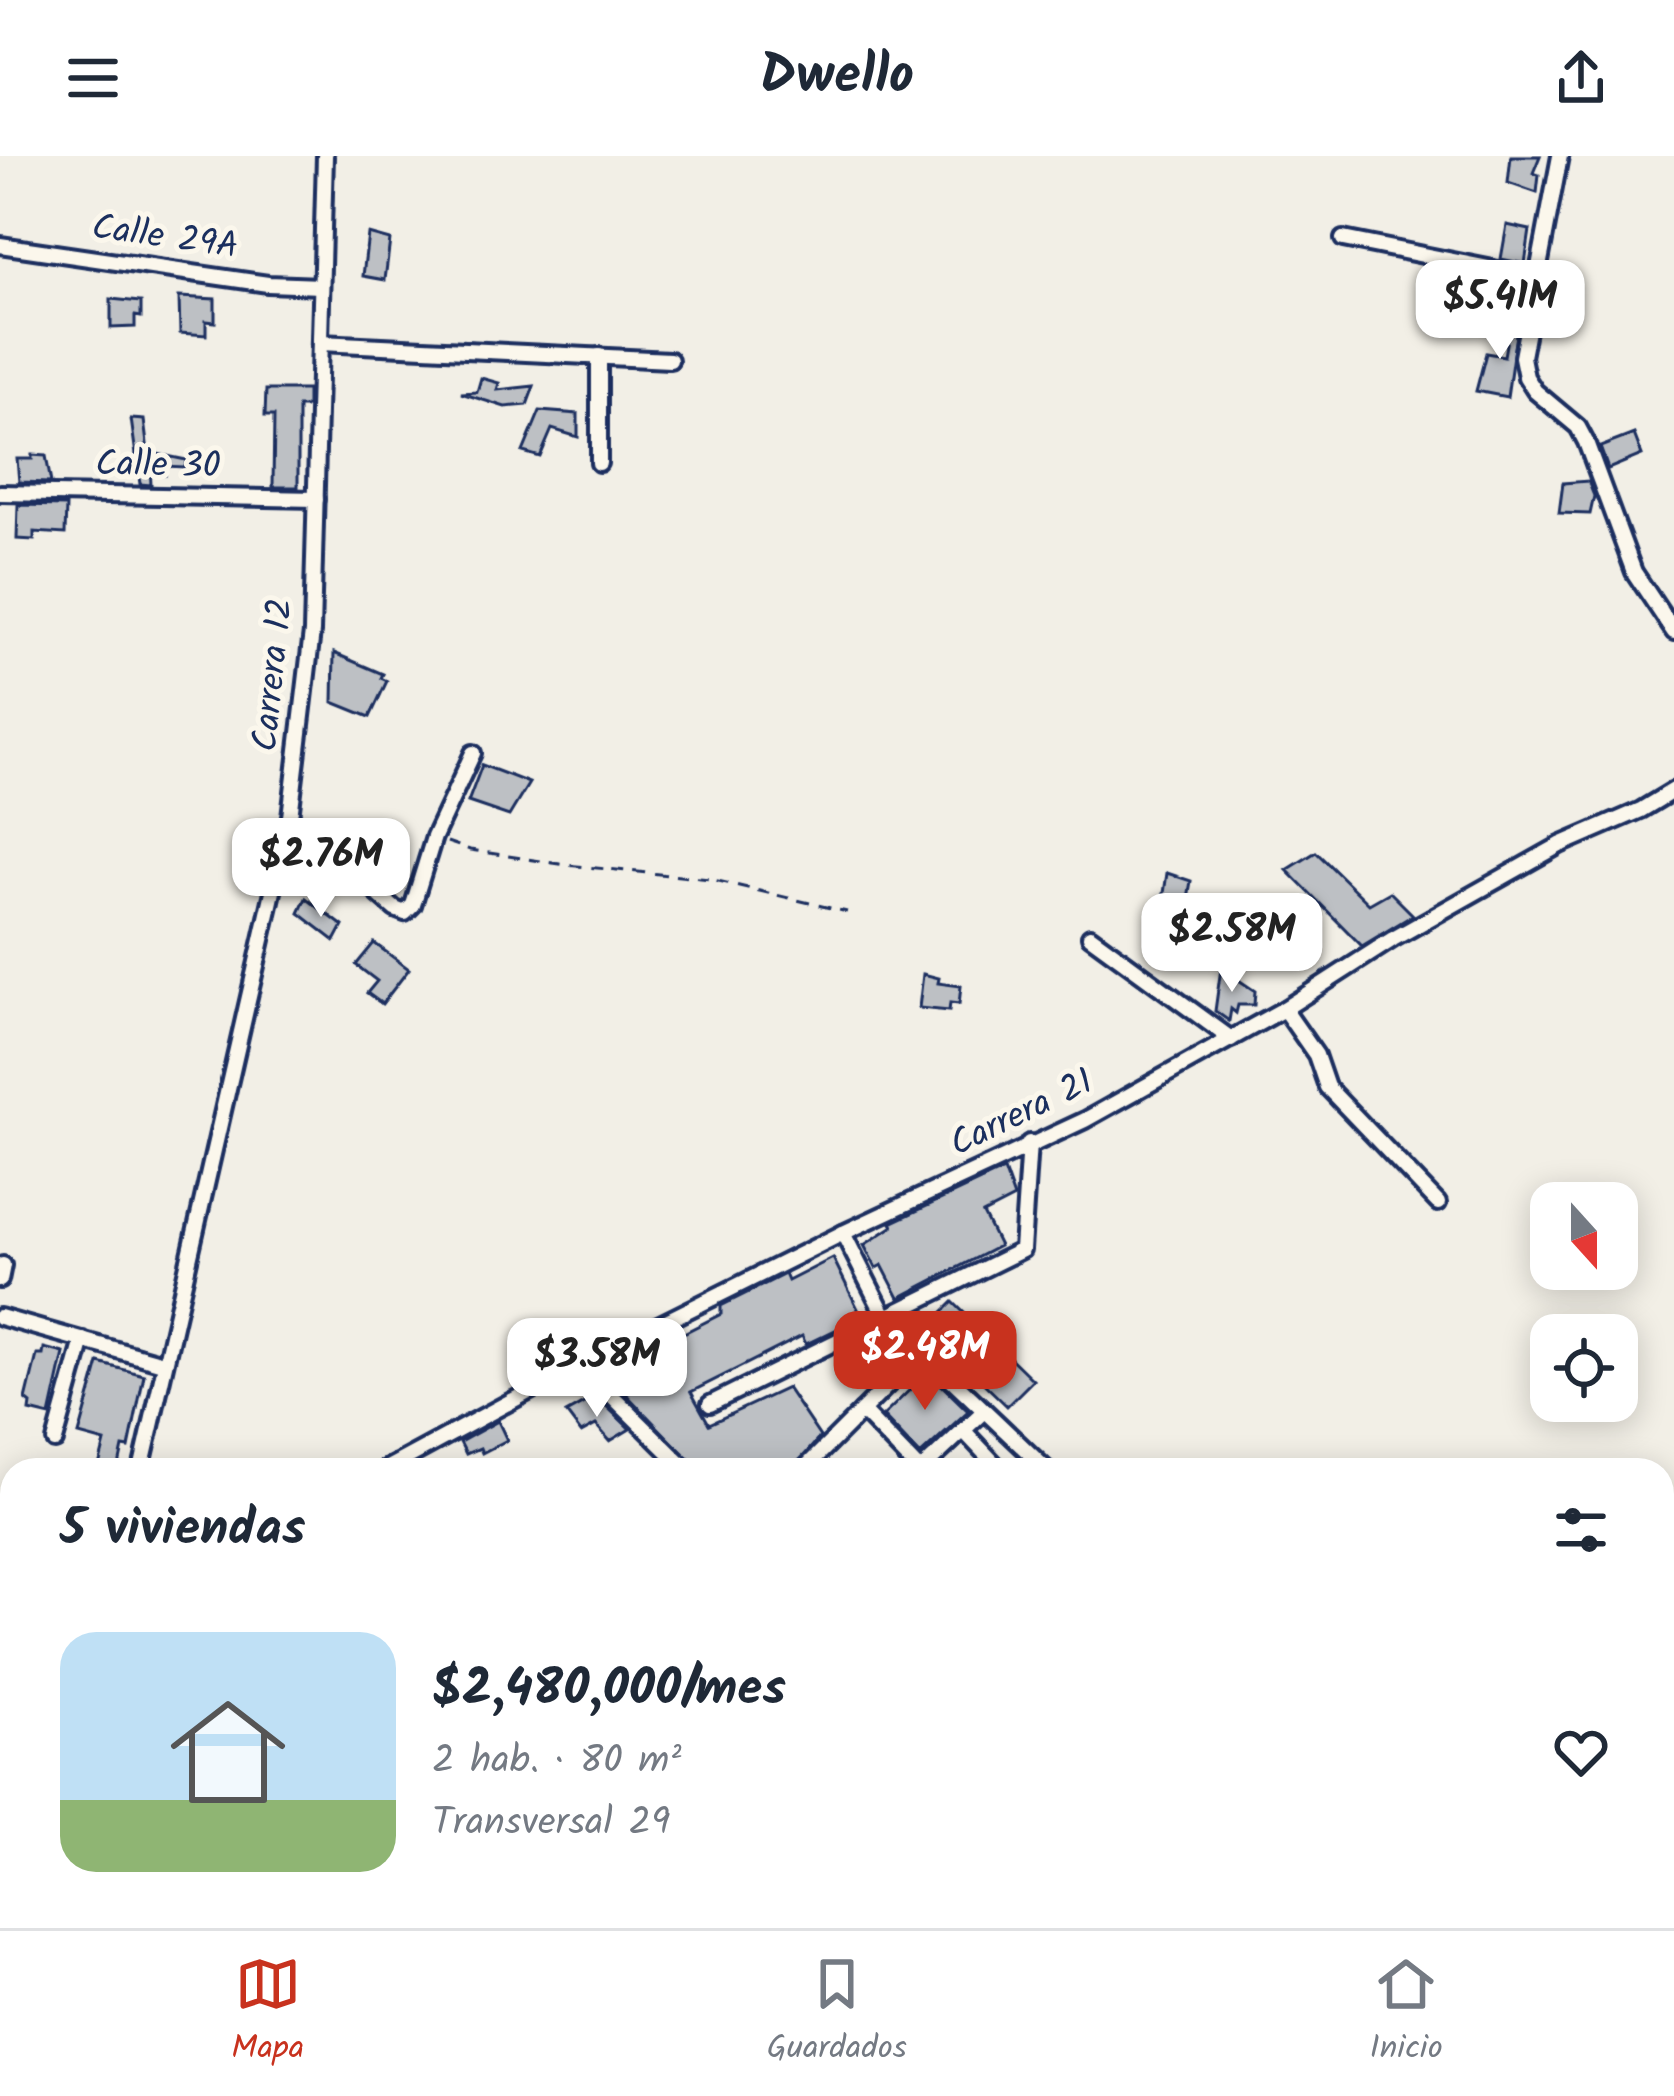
<!DOCTYPE html>
<html lang="es">
<head>
<meta charset="utf-8">
<style>
  body { margin:0; font-family:Kalam,sans-serif; background:#f2f2f3; color:#1f2937; height:100vh; display:flex; flex-direction:column; font-size:45px; white-space:nowrap }
  * { box-sizing:border-box; margin:0 }
  p { font-size:39px; color:#747a83 }
  .icon { flex:none; width:66px; height:66px; fill:none; stroke:currentColor; stroke-width:2; stroke-linecap:round; stroke-linejoin:round }
  .map { position:relative; flex:1; overflow:hidden }
  .panel { position:absolute; left:0px; top:1302px; width:1674px; height:471px; display:flex; flex-direction:column; background:#fff; border-radius:36px 36px 0 0; box-shadow:0 6px 30px #0003 }
  .panel>* { flex:none }
  .needle { width:78px; rotate:159deg }
  .buttons { position:absolute; left:1530px; top:1026px; display:grid; gap:24px }
  .buttons a { display:grid; place-items:center; width:108px; height:108px; border-radius:24px; background:#fff; box-shadow:0 6px 30px #0003; font-size:60px }
  .price { position:absolute; translate:-50% -102px; padding:0 27px; border-radius:24px; background:#fff; color:#222; font-size:39px; line-height:78px; filter:drop-shadow(0 3px 6px #0008) }
  .price::after { content:''; position:absolute; left:50%; top:72px; width:36px; height:27px; margin-left:-18px; background:inherit; clip-path:polygon(0 0,100% 0,50% 100%) }
  .price.selected { background:#c8321e; color:#fff }
  ul { padding:0; list-style:none }
  li { display:flex; align-items:center; gap:36px; height:300px; padding:0 60px }
  li+li { border-top:3px solid #e0e1e3 }
  li span { display:grid; place-items:center; flex:none; width:336px; height:240px; border-radius:36px; color:#555 }
  li>.icon { margin-inline-start:auto }
  span .icon { width:144px; height:144px; fill:#fffc; stroke-width:1 }
  li b { font-size:51px }
  h2 { display:flex; justify-content:space-between; align-items:center; height:144px; padding:0 60px; font-size:51px }
  header { display:flex; justify-content:space-between; align-items:center; height:156px; padding:0 60px; background:#fff; font-size:54px; font-weight:600 }
  .dock { display:flex; justify-content:space-around; align-items:center; height:168px; border-top:3px solid #e0e1e3; background:#fff; font-size:33px; color:#747a83 }
  .dock a { display:grid; justify-items:center; gap:6px }
  .dock .selected { color:#c8321e }
  .map>svg:first-child { display:block }
</style>
</head>
<body>
<header><svg class="icon" aria-label="menu" viewBox="0 0 24 24"><path d="M4 6h16M4 12h16M4 18h16"/></svg>Dwello<svg class="icon" aria-label="share" viewBox="0 0 24 24"><path d="M12 15V3M7 8l5-5 5 5M5 13v7h14v-7"/></svg></header>
<div class="map">
<svg width="1674" height="1772" viewBox="0 0 1674 1772">
  <rect width="100%" height="100%" fill="#f2efe6"/>
  <filter id="ink" filterUnits="userSpaceOnUse"><feTurbulence type="fractalNoise" baseFrequency=".00833" numOctaves="2"/><feDisplacementMap in="SourceGraphic" scale="24" xChannelSelector="R" yChannelSelector="G"/><feConvolveMatrix kernelMatrix="1 2 1 2 8 2 1 2 1" color-interpolation-filters="sRGB"/></filter>
  <g filter="url(#ink)">
    <g fill="#bdc0c4" stroke="#1b2f5e" stroke-width="3">
      <path d="M1511 0H1540L1533 17 1539 19 1537 37 1508 27Z"/>
      <path d="M1507 69 1530 74 1525 108 1501 103Z"/>
      <path d="M368 78 390 84 385 124 363 120Z"/>
      <path d="M179 141 215 143V166L206 165V179L180 177Z"/>
      <path d="M1514 141 1521 143 1507 241 1476 235 1486 197 1504 200Z"/>
      <path d="M111 143 141 146V161L135 160V171L111 172Z"/>
      <path d="M481 222 499 227 497 234 534 230 527 249 505 251 461 237 477 236Z"/>
      <path d="M266 234H307V251H298V331H273L274 260H265Z"/>
      <path d="M540 255 578 258V281L552 273 540 301 523 296Z"/>
      <path d="M131 263 144 264 148 296 186 304 185 311 164 310 165 319 150 316V310L151 329 140 328Z"/>
      <path d="M1634 278 1642 299 1608 313 1600 291Z"/>
      <path d="M32 299 46 300 51 327 19 326 17 303H32Z"/>
      <path d="M1588 325 1594 340 1590 358 1559 357 1563 327Z"/>
      <path d="M18 349 66 350 65 378 34 376V384L17 383Z"/>
      <path d="M334 497 383 518 381 522 387 525 370 561 333 546Z"/>
      <path d="M482 609 529 627 509 660 468 646Z"/>
      <path d="M1316 696 1369 748 1390 736 1413 759 1362 790 1287 714Z"/>
      <path d="M1167 717 1191 725 1182 777 1163 770 1166 753 1162 751Z"/>
      <path d="M306 742 343 770 335 785 299 757Z"/>
      <path d="M374 787 409 813 382 848 367 837 377 825 356 809Z"/>
      <path d="M1221 812 1255 835 1254 849H1238L1236 857 1231 853 1229 865 1215 855Z"/>
      <path d="M923 818 939 822 938 827 961 830 959 848 950 847 949 855 919 852Z"/>
      <path d="M1004 1014 1014 1042 983 1058 999 1090 899 1142 882 1109 876 1112 864 1089 893 1070 891 1067Z"/>
      <path d="M833 1102 862 1161 806 1188 802 1180 691 1236 709 1268 787 1232 820 1281 792 1314H699L626 1238 634 1234 618 1202 663 1180 666 1186 721 1158V1150L785 1118 788 1125Z"/>
      <path d="M953 1146 1033 1224 1007 1250 936 1181 943 1174 936 1163Z"/>
      <path d="M44 1192 64 1197 50 1260 30 1255 31 1248 26 1244 37 1199H43Z"/>
      <path d="M99 1207 144 1219 129 1292 123 1291 118 1314 99 1310 105 1286 79 1279Z"/>
      <path d="M928 1216 968 1255 920 1299 883 1260Z"/>
      <path d="M591 1243 597 1251 605 1249 630 1273 610 1285 596 1269 581 1277 566 1257Z"/>
      <path d="M498 1265 507 1284 482 1297 480 1292 466 1298 460 1286Z"/>
    </g>
    <g fill="none" stroke-linecap="round" stroke-linejoin="round">
      <g stroke="#1b2f5e" stroke-width="22">
        <g id="street">
          <path d="M1560 0 1522 201 1526 221 1535 235 1578 271 1586 286 1634 416 1674 476"/>
          <path d="M1343 83 1538 122"/>
          <path d="M0 89 268 128 321 130"/>
          <path d="M320 187 670 204"/>
          <path d="M599 307V200"/>
          <path d="M0 337 316 343"/>
          <path d="M290 661 395 753 405 757 413 749 434 681 473 597"/>
          <path d="M1090 780 1231 883"/>
          <path d="M1284 853 1316 899 1327 931 1438 1047"/>
          <path d="M843 1077 885 1160 1047 1314"/>
          <path d="M0 1124 3 1109"/>
          <path d="M0 1161 163 1207"/>
          <path d="M580 1208 687 1314"/>
          <path d="M710 1248 1022 1094 1029 987"/>
          <path d="M862 1255 919 1314"/>
          <path d="M963 1274 994 1307 987 1314"/>
          <path d="M55 1285 83 1184"/>
          <path d="M141 1314 290 661 312 476 325 0"/>
          <path d="M384 1314 580 1208 843 1077 1085 964 1284 853 1393 783 1560 689 1641 654 1674 634"/>
          <path d="M803 1314 922 1195"/>
          <path d="M921 1314 984 1255"/>
          <path d="M0 1410 12 1417"/>
          <path d="M0 1617 12 1623"/>
          <path d="M0 1693 12 1714"/>
          <path d="M187 1761 200 1772"/>
          <path d="M273 1761 279 1772"/>
          <path d="M1140 1761 1151 1772"/>
          <path d="M1518 1761 1529 1772"/>
          <path d="M17 1772 20 1761"/>
          <path d="M1467 1772 1482 1761"/>
        </g>
      </g>
      <path stroke="#1b2f5e" stroke-width="3" stroke-dasharray="12 9" stroke-linecap="butt" d="M447 686 470 694 566 709 710 723 847 756"/>
      <use href="#street" stroke="#fbf7ec" stroke-width="14"/>
    </g>
  </g>
  <g text-anchor="middle" dominant-baseline="central" stroke-width="10" stroke-linejoin="round" paint-order="stroke">
    <g font-size="36" fill="#1b2f5e" stroke="#fbf7ec">
      <text transform="translate(165 82) rotate(8)">Calle 29A</text>
      <text transform="translate(158 310) rotate(1)">Calle 30</text>
      <text transform="translate(274 519) rotate(-84)">Carrera 12</text>
      <text transform="translate(1022 958) rotate(-26)">Carrera 21</text>
    </g>
  </g>
</svg>
<div class="buttons">
<a><svg class="needle" viewBox="-14 -14 28 28"><path d="M0-13l5 13h-10z" fill="#e53935"/><path d="M0 13l5-13h-10z" fill="#747a83"/></svg></a>
<a><svg class="icon" aria-label="locate" viewBox="0 0 24 24"><circle cx="12" cy="12" r="6"/><path d="M12 2v4M12 18v4M2 12h4M18 12h4"/></svg></a>
</div>
<b class="price" style="left:1500px;top:206px">$5.41M</b>
<b class="price" style="left:321px;top:764px">$2.76M</b>
<b class="price" style="left:1232px;top:839px">$2.58M</b>
<b class="price selected" style="left:925px;top:1257px">$2.48M</b>
<b class="price" style="left:597px;top:1264px">$3.58M</b>
<section class="panel">
<h2>5 viviendas<svg class="icon" aria-label="filters" viewBox="0 0 24 24"><path d="M4 7h16M4 17h16"/><circle cx="9" cy="7" r="2"/><circle cx="15" cy="17" r="2"/></svg></h2>
<ul>
<li><span style="background:linear-gradient(#bfe0f5 70%,#8fb573 0)"><svg class="icon" aria-label="home" viewBox="0 0 24 24"><path d="M3 11l9-7 9 7M6 9v11h12V9"/></svg></span><div><b>$2,480,000/mes</b><p>2 hab. · 80 m²</p><p>Transversal 29</p></div><svg class="icon" aria-label="heart" viewBox="0 0 24 24"><path d="M12 20l-8-8c-3-5 5-10 8-4 3-6 11-1 8 4z"/></svg></li>
</ul>
</section>
</div>
<nav class="dock">
<a class="selected"><svg class="icon" aria-label="map" viewBox="0 0 24 24"><path d="M3 6l6-2 6 2 6-2v14l-6 2-6-2-6 2zM9 4v14M15 6v14"/></svg>Mapa</a>
<a><svg class="icon" aria-label="saved" viewBox="0 0 24 24"><path d="M7 4h10v16l-5-4-5 4z"/></svg>Guardados</a>
<a><svg class="icon" aria-label="home" viewBox="0 0 24 24"><path d="M3 11l9-7 9 7M6 9v11h12V9"/></svg>Inicio</a>
</nav>
</body>
</html>
